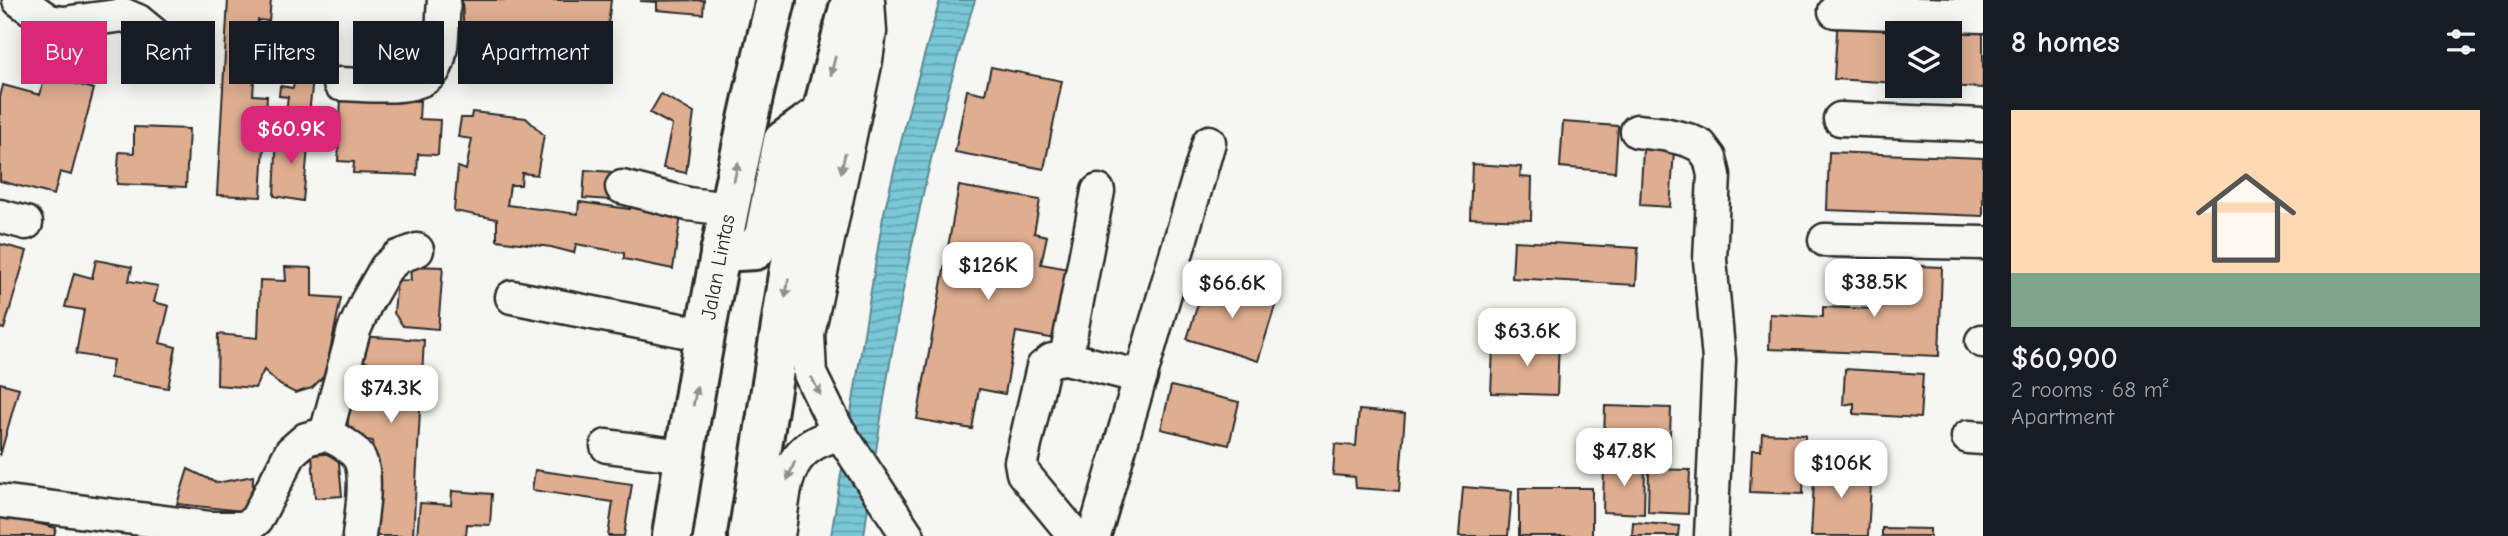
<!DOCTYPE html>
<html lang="en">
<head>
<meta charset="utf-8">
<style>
  body { margin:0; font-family:"Comic Neue",sans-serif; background:#242831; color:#f1f3f6; height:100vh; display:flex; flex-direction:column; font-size:26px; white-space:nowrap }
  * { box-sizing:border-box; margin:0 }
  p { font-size:23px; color:#9ea1a6 }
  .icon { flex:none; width:38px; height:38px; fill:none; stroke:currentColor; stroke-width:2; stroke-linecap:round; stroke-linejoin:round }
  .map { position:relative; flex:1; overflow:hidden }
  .details { display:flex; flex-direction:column; background:#171b24; width:525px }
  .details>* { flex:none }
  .guide { position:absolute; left:21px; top:21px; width:665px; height:63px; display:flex; gap:14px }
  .tools { position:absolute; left:1885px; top:21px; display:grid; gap:14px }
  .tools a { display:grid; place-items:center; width:77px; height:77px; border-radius:0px; background:#171b24; box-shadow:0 4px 18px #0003; font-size:35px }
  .price { position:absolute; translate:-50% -60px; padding:0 16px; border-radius:14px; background:#fff; color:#222; font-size:23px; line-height:46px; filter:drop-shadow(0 2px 4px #0008) }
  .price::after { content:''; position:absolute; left:50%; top:42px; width:21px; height:16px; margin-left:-10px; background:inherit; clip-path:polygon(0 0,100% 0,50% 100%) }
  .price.on { background:#db2777; color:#fff }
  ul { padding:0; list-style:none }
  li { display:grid; align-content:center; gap:14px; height:371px; padding:0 28px }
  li+li { border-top:2px solid #363941 }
  li span { display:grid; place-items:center; height:217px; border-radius:0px; color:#555 }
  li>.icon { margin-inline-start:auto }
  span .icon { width:126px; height:126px; fill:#fffc; stroke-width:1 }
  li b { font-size:30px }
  h2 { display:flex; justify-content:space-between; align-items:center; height:84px; padding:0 28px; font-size:30px }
  .tag { padding:0 24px; border-radius:0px; background:#171b24; box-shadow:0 4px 18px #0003; font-size:24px; line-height:63px }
  .tag.on { background:#db2777; color:#fff }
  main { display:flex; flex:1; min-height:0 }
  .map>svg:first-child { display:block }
</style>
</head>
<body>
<main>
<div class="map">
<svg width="1983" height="536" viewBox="0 0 1983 536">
  <defs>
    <pattern id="water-rules" width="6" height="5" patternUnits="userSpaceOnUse" patternTransform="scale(1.75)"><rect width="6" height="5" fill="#7ac8d7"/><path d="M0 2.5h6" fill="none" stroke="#64a3af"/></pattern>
  </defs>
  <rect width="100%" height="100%" fill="#f6f6f2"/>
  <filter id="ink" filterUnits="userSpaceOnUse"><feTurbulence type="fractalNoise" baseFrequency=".0143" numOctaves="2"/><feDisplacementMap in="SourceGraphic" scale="14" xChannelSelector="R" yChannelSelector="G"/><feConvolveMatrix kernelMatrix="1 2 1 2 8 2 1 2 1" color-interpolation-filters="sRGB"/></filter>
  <g filter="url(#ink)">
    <path fill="url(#water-rules)" stroke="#5a8992" stroke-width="2" d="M940 0H975C920 173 888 356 864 536H831L883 217 909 109Z"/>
    <g fill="#dfae91" stroke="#2b2b2b" stroke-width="2">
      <path d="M228 0H271L269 21 258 20 253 95 267 96 261 197 217 195Z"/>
      <path d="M462 0H611L603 68 559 58 554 71 465 57Z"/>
      <path d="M704 0 703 14 657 10V2L640 1Z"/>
      <path d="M1838 16 1983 25V88L1945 86H1950V33H1897V83L1834 79Z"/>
      <path d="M286 28 318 31 315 60 283 57Z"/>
      <path d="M991 67 1062 81 1044 169 955 152 967 90 985 94Z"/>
      <path d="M45 75 94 89 71 175 60 172 54 195 0 181V97L3 85 40 95Z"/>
      <path d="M295 77 313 79 308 122 285 119 288 97 279 96 280 86 293 88Z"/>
      <path d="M661 94 694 113 686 173 663 168 672 125 650 113Z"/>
      <path d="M341 98 420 101 419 119 440 120 438 155 418 154 417 175 353 173 354 162 338 161Z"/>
      <path d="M472 112 526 118 544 135 537 175 522 173 521 185H510L507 205 578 214 579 202 630 209 631 197 681 215 673 269 624 259V253L576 244 574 253 551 247 497 240V219L454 211 458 167 466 170 472 139 458 137 461 118H471Z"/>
      <path d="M1563 122 1618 126 1615 172 1560 167Z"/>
      <path d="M134 127 189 129 186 187 117 184 119 152 134 153Z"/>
      <path d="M277 133 309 137 303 201 274 196Z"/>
      <path d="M1643 149 1674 151 1670 207 1640 205Z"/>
      <path d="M1829 152 1983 158V216L1827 210Z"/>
      <path d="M1472 164 1521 167 1520 177 1532 178 1531 220 1470 218Z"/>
      <path d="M585 170 612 172 610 200 583 198Z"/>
      <path d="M959 186 1040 200 1034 233 1047 236 1041 264 1069 269 1056 339 1016 332 1005 394 979 389 972 429 917 419Z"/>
      <path d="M1514 241 1638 248 1636 285 1512 278Z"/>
      <path d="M0 244 27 251 4 329 0 328Z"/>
      <path d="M96 260 132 267 129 281 158 286 154 302 169 306 160 343 176 347 168 388 110 378 113 360 76 354 84 310 65 307 74 273 92 278Z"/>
      <path d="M1876 264 1942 267 1939 356 1769 349 1770 314 1823 317V307L1874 309Z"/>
      <path d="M410 266 443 267 438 329 403 326 394 313 397 281 411 280Z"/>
      <path d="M285 267 312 268V296L341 298 325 375 312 388 295 393 280 385 264 370 255 388 217 385 218 334 258 338 260 280 286 281Z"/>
      <path d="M1206 278 1277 300 1258 361 1187 339Z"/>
      <path d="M357 336 424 340 413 536H376L380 481 371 467 373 441 348 437V388L367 392 368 362 357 361Z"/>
      <path d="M1512 338 1559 339 1557 395 1491 393 1493 349H1511Z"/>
      <path d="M1845 369 1923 374 1920 418 1854 414V403L1843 405Z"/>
      <path d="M0 383 19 388 0 456Z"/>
      <path d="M1171 386 1239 402 1229 445 1161 429Z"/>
      <path d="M1605 406 1671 408 1669 459 1628 457V442L1604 441Z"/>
      <path d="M1359 410 1405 414 1399 491 1356 488 1355 477 1333 475 1335 444 1356 446Z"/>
      <path d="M1762 433 1805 435 1803 494 1750 492 1752 450H1761Z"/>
      <path d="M338 453 342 496 315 498 312 455Z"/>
      <path d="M1604 463 1645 464 1644 514 1603 512Z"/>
      <path d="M1815 463 1872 465 1868 536H1811Z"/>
      <path d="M188 469 217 483 253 476 252 512 177 504Z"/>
      <path d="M1649 469 1690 470 1688 514 1648 512Z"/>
      <path d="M535 470 632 484 624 536H608L613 502 532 490Z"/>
      <path d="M1463 487 1512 491 1508 536H1459Z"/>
      <rect x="1519" y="488" width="73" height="48"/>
      <path d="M452 491 492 494 490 525 467 524 466 536H417L420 503 451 505Z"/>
      <path d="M0 514 56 528 54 536H0Z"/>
      <path d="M1633 522 1679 526 1678 536H1632Z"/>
      <path d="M1882 528 1930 529V536H1882Z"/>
    </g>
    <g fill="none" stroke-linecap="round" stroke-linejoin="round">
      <g stroke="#2b2b2b" stroke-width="37">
        <g id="minor">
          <path d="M19 0 49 21 64 23 124 15 138 21 185 60"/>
          <path d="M868 0 870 32 866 60 808 334 810 374 836 427 908 536"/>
          <path d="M1835 11 1983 16"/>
          <path d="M340 84C365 84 418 93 434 70 444 55 442 18 444 0"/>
          <path d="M1840 119 1983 125"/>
          <path d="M1637 131 1664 134 1688 140 1701 146 1710 158 1714 175 1710 260 1719 360 1711 536"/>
          <path d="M622 187 688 204 728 209"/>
          <path d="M0 216 26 223"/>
          <path d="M1825 240 1983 243"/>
          <path d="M512 297 705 335"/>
          <path d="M1982 341H1983"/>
          <path d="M1066 358 1098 191"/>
          <path d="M326 434 354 330 366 303 386 268 398 257 417 250"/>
          <path d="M1968 437 1983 438"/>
          <path d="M607 446 684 456"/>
          <path d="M0 501 211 528H245L256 520 291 452 306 439 326 434C338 440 349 445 357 455 370 471 361 516 359 536"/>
          <path d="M778 536C786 486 782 446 841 434"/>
          <path d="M1075 536 1023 473 1021 462 1043 367 1052 360 1066 358 1141 377"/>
          <path d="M1094 536 1209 142"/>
        </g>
      </g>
      <g stroke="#2b2b2b" stroke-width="44">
        <g id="highway">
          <path d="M720 252 755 250 764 236 783 141 822 113"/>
          <path id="s1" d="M672 536C699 356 732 177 776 0"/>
          <path d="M748 536 794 243 822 113 851 0"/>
        </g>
      </g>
      <use href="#minor" stroke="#f6f6f2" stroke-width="32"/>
      <use href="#highway" stroke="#f6f6f2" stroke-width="38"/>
    </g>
    <defs><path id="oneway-solid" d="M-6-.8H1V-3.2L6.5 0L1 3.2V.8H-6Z" transform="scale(1.75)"/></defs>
    <g fill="#90908e">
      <use href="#oneway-solid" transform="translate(833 66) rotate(104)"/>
      <use href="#oneway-solid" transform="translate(843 163) rotate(102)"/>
      <use href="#oneway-solid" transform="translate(736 172) rotate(-78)"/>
      <use href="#oneway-solid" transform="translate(787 288) rotate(99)"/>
      <use href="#oneway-solid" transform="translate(816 386) rotate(63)"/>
      <use href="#oneway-solid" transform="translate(695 396) rotate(-80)"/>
      <use href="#oneway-solid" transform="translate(791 471) rotate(112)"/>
    </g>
  </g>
  <g text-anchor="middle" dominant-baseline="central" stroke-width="5" stroke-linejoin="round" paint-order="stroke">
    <g font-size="21" fill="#2b2b2b" stroke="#f6f6f2">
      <text stroke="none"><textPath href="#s1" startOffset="273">Jalan Lintas</textPath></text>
    </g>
  </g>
</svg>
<div class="tools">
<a><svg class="icon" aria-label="layers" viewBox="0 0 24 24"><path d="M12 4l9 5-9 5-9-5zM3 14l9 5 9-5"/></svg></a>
</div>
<b class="price on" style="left:291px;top:166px">$60.9K</b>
<b class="price" style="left:988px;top:302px">$126K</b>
<b class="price" style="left:1874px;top:319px">$38.5K</b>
<b class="price" style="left:1232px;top:320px">$66.6K</b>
<b class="price" style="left:1527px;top:368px">$63.6K</b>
<b class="price" style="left:391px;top:425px">$74.3K</b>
<b class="price" style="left:1624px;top:488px">$47.8K</b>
<b class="price" style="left:1841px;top:500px">$106K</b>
<div class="guide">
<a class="tag on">Buy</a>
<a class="tag">Rent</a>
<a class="tag">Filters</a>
<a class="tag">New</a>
<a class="tag">Apartment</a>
</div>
</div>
<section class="details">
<h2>8 homes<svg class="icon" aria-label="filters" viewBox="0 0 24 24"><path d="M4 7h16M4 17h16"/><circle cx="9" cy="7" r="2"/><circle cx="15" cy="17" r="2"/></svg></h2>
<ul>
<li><span style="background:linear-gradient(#ffd9b3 75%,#7fa58c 0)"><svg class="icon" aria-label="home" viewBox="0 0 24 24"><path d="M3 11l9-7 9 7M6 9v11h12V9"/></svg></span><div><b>$60,900</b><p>2 rooms · 68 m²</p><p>Apartment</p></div></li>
</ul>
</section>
</main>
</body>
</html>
